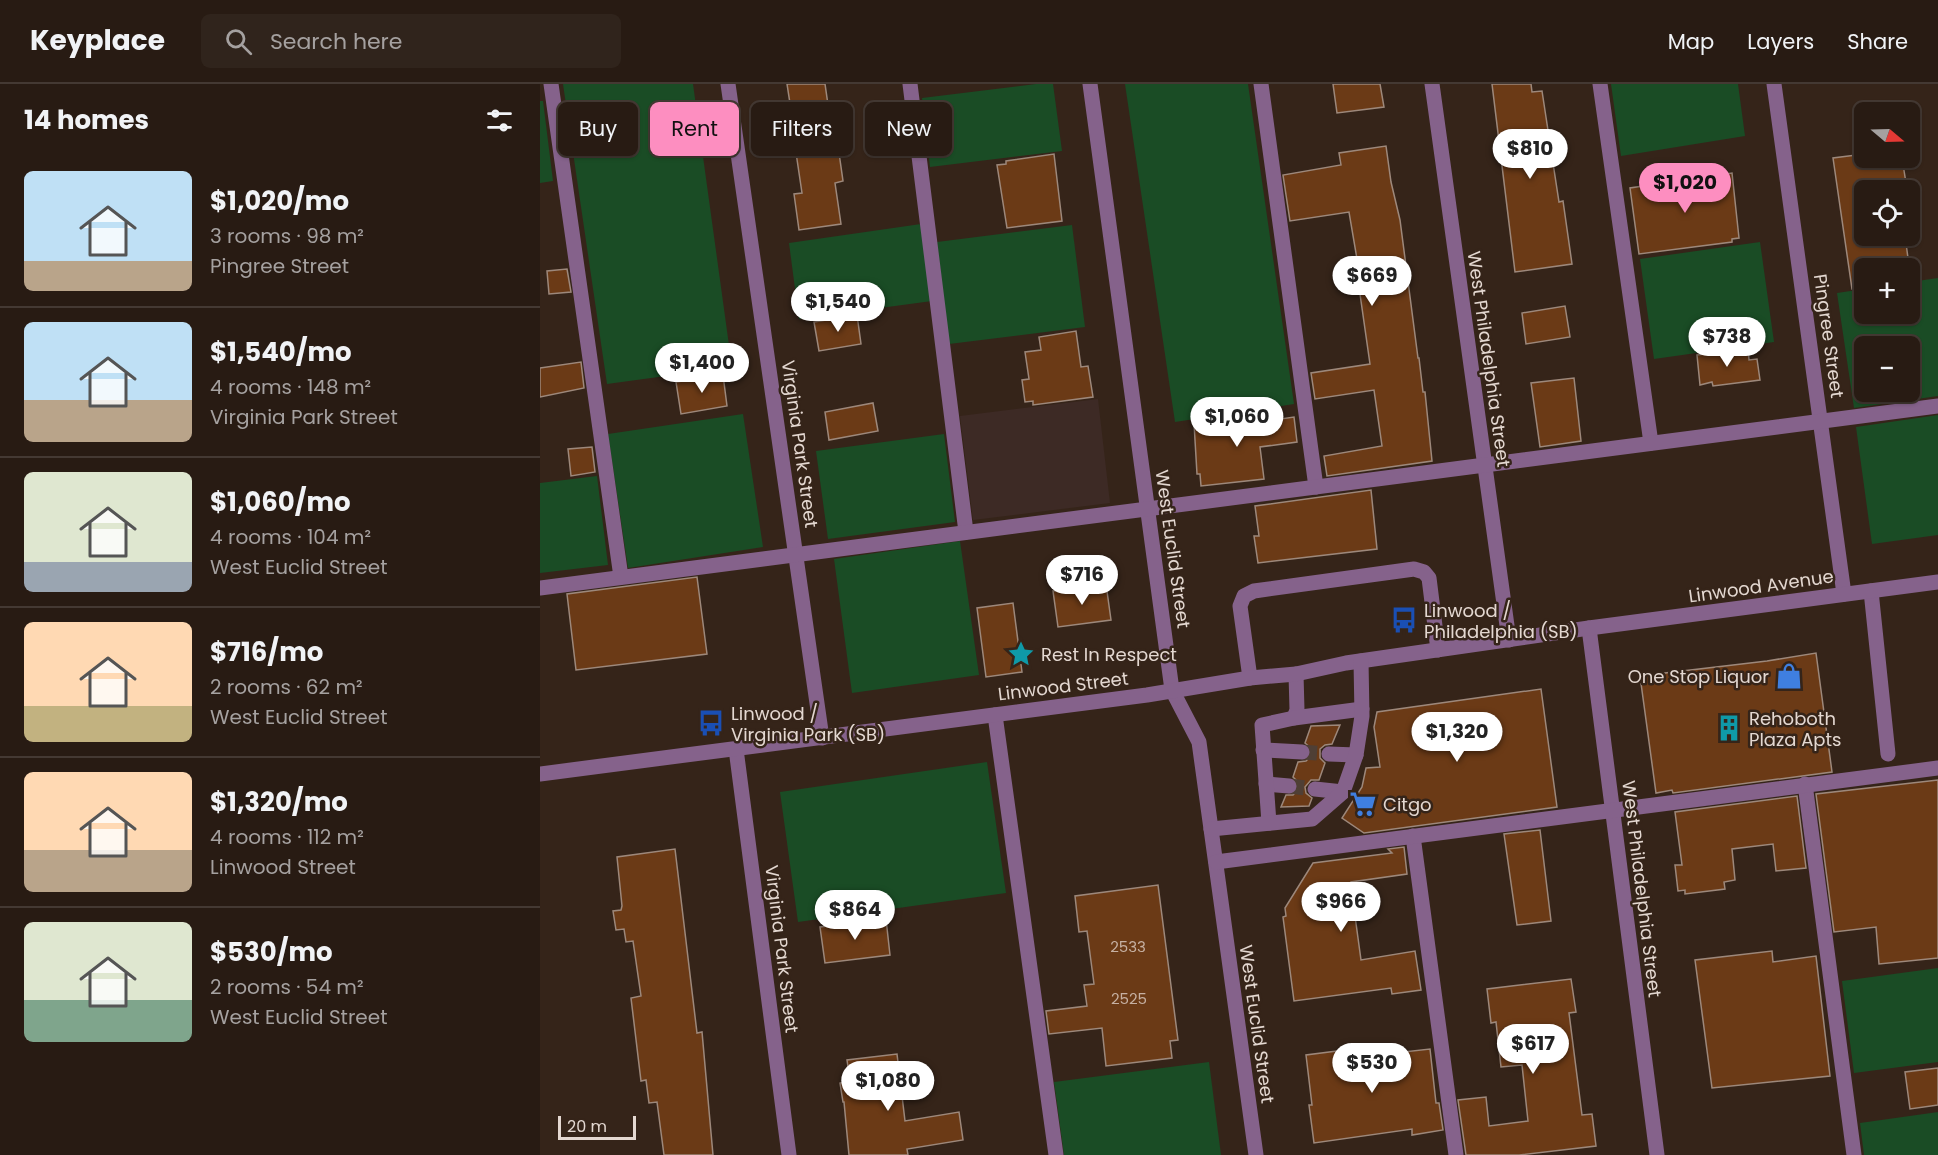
<!DOCTYPE html>
<html lang="en">
<head>
<meta charset="utf-8">
<style>
  body { margin:0; font-family:Poppins,sans-serif; background:#30241c; color:#f1f3f6; height:100vh; display:flex; flex-direction:column; font-size:22px; white-space:nowrap }
  * { box-sizing:border-box; margin:0 }
  p { font-size:20px; color:#a5a1a0 }
  .icon { flex:none; width:33px; height:33px; fill:none; stroke:currentColor; stroke-width:2; stroke-linecap:round; stroke-linejoin:round }
  .map { position:relative; flex:1; overflow:hidden }
  .side { display:flex; flex-direction:column; background:#281b13; width:540px }
  .side>* { flex:none }
  .hud { position:absolute; left:18px; top:18px; width:570px; height:54px; display:flex; gap:12px }
  .needle { width:39px; rotate:109deg }
  .fabs { position:absolute; left:1314px; top:18px; display:grid; gap:12px }
  .fabs a { display:grid; place-items:center; width:66px; height:66px; border-radius:9px; background:#281b13; box-shadow:0 2px 4px #0004,0 0 0 2px #443933; font-size:30px }
  .scale { position:absolute; left:18px; bottom:15px; width:78px; box-sizing:border-box; padding-left:6px; border:3px solid #e4d8d1; border-top:0; font-size:16px; line-height:21px; white-space:nowrap; color:#e4d8d1; -webkit-text-stroke:4px #352419; paint-order:stroke }
  .price { position:absolute; translate:-50% -51px; padding:0 14px; border-radius:21px; background:#fff; color:#222; font-size:20px; line-height:39px; filter:drop-shadow(0 2px 3px #0008) }
  .price::after { content:''; position:absolute; left:50%; top:36px; width:18px; height:14px; margin-left:-9px; background:inherit; clip-path:polygon(0 0,100% 0,50% 100%) }
  .price.on { background:#fd8ec0; color:#111 }
  ul { padding:0; list-style:none }
  li { display:flex; align-items:center; gap:18px; height:150px; padding:0 24px }
  li+li { border-top:2px solid #443933 }
  li span { display:grid; place-items:center; flex:none; width:168px; height:120px; border-radius:9px; color:#555 }
  li>.icon { margin-inline-start:auto }
  span .icon { width:72px; height:72px; fill:#fffc; stroke-width:1 }
  li b { font-size:26px }
  h2 { display:flex; justify-content:space-between; align-items:center; height:72px; padding:0 24px; font-size:26px }
  .chip { padding:0 21px; border-radius:9px; background:#281b13; box-shadow:0 2px 4px #0004,0 0 0 2px #443933; font-size:21px; line-height:54px }
  .chip.on { background:#fd8ec0; color:#111 }
  header { display:flex; align-items:center; gap:36px; box-sizing:border-box; height:84px; padding:0 30px; background:#281b13; border-bottom:2px solid #443933 }
  header strong { font-size:28px }
  nav { display:flex; gap:33px; margin-inline-start:auto; font-size:21px }
  .search { width:420px; height:54px; background:#30241c; display:flex; align-items:center; gap:15px; box-sizing:border-box; padding:0 21px; border-radius:9px; color:#a5a1a0; font-size:22px }
  main { display:flex; flex:1; min-height:0 }
  .map>svg:first-child { display:block }
</style>
</head>
<body>
<header>
<strong>Keyplace</strong>
<div class="search"><svg class="icon" aria-label="search" viewBox="0 0 24 24"><circle cx="10" cy="10" r="6"/><path d="M15 15l6 6"/></svg>Search here</div>
<nav><a>Map</a><a>Layers</a><a>Share</a></nav>
</header>
<main>
<section class="side">
<h2>14 homes<svg class="icon" aria-label="filters" viewBox="0 0 24 24"><path d="M4 7h16M4 17h16"/><circle cx="9" cy="7" r="2"/><circle cx="15" cy="17" r="2"/></svg></h2>
<ul>
<li><span style="background:linear-gradient(#bfe0f5 75%,#b9a48a 0)"><svg class="icon" aria-label="home" viewBox="0 0 24 24"><path d="M3 11l9-7 9 7M6 9v11h12V9"/></svg></span><div><b>$1,020/mo</b><p>3 rooms · 98 m²</p><p>Pingree Street</p></div></li>
<li><span style="background:linear-gradient(#bfe0f5 65%,#b9a48a 0)"><svg class="icon" aria-label="home" viewBox="0 0 24 24"><path d="M3 11l9-7 9 7M6 9v11h12V9"/></svg></span><div><b>$1,540/mo</b><p>4 rooms · 148 m²</p><p>Virginia Park Street</p></div></li>
<li><span style="background:linear-gradient(#dfe7d0 75%,#9aa5b1 0)"><svg class="icon" aria-label="home" viewBox="0 0 24 24"><path d="M3 11l9-7 9 7M6 9v11h12V9"/></svg></span><div><b>$1,060/mo</b><p>4 rooms · 104 m²</p><p>West Euclid Street</p></div></li>
<li><span style="background:linear-gradient(#ffd9b3 70%,#c2b280 0)"><svg class="icon" aria-label="home" viewBox="0 0 24 24"><path d="M3 11l9-7 9 7M6 9v11h12V9"/></svg></span><div><b>$716/mo</b><p>2 rooms · 62 m²</p><p>West Euclid Street</p></div></li>
<li><span style="background:linear-gradient(#ffd9b3 65%,#b9a48a 0)"><svg class="icon" aria-label="home" viewBox="0 0 24 24"><path d="M3 11l9-7 9 7M6 9v11h12V9"/></svg></span><div><b>$1,320/mo</b><p>4 rooms · 112 m²</p><p>Linwood Street</p></div></li>
<li><span style="background:linear-gradient(#dfe7d0 65%,#7fa58c 0)"><svg class="icon" aria-label="home" viewBox="0 0 24 24"><path d="M3 11l9-7 9 7M6 9v11h12V9"/></svg></span><div><b>$530/mo</b><p>2 rooms · 54 m²</p><p>West Euclid Street</p></div></li>
</ul>
</section>
<div class="map">
<svg width="1398" height="1071" viewBox="0 0 1398 1071">
  <rect width="100%" height="100%" fill="#352419"/>
  <path fill="#3d2a25" d="M558 315 570 419 433 436 420 332Z"/>
  <g fill="#1a4c25" fill-rule="evenodd">
    <path d="M23 0H153L192 283 67 300Z"/>
    <path d="M496 0H513L522 67 390 83 382 14Z"/>
    <path d="M585 0H708L754 320 635 338Z"/>
    <path d="M1071 0H1198L1205 52 1081 72Z"/>
    <path d="M0 17H3L13 97 0 99Z"/>
    <path d="M381 140 392 217 259 235 249 159Z"/>
    <path d="M532 141 545 243 409 260 397 158Z"/>
    <path d="M1220 158 1234 258 1114 275 1100 175Z"/>
    <path d="M1398 194V312L1314 324 1297 209 1324 205V230H1370V198ZM1324 262H1370V308H1324Z"/>
    <path d="M203 330 223 463 88 484 68 350Z"/>
    <path d="M1398 331V451L1332 460 1316 343Z"/>
    <path d="M404 350 415 438 288 455 276 367Z"/>
    <path d="M57 392 68 481 0 489V399Z"/>
    <path d="M420 457 439 591 312 609 294 475Z"/>
    <path d="M447 678 466 809 258 838 240 708Z"/>
    <path d="M1398 884V978L1314 989 1302 897Z"/>
    <path d="M669 978 681 1071H524L514 998Z"/>
    <path d="M1398 1028V1071H1324L1320 1039Z"/>
  </g>
  <g fill="#6b3a16" stroke="#9d887b" stroke-width="1.5">
    <path d="M247 0H285L294 62H298L303 97 295 99 301 140 259 146 254 110 262 109 255 62 251 63 245 27 251 26Z"/>
    <path d="M793 0H840L844 23 797 29Z"/>
    <path d="M952 0H991L992 8 1002 7 1013 79 1019 118 1023 117 1032 180 975 188Z"/>
    <path d="M846 62 851 98 860 136 878 274H879L883 308H885L892 377 787 392 784 372 842 362 834 306 775 315 771 289 830 280 815 175H817L809 128 750 137 743 91 801 81 799 69Z"/>
    <path d="M514 70 522 137 467 144 457 81 466 80V77Z"/>
    <path d="M1324 70V74H1362L1366 99 1324 104V156L1365 152 1368 174 1357 176 1359 184H1324V204L1312 205 1293 74Z"/>
    <path d="M1192 89 1199 154 1192 155V158L1099 170 1090 104Z"/>
    <path d="M27 185 31 208 9 210 7 187Z"/>
    <path d="M1025 222 1030 253 986 260 982 229Z"/>
    <path d="M317 231 321 260 279 267 274 238Z"/>
    <path d="M536 247 541 283 548 282 553 313 493 321V317L485 318 482 296 489 295 485 268 501 266 499 253Z"/>
    <path d="M1208 265 1209 276 1217 275 1220 296 1173 302 1172 298 1160 301 1157 271Z"/>
    <path d="M41 278 44 304 0 313V284Z"/>
    <path d="M183 291 187 322 141 330 136 298Z"/>
    <path d="M1034 294 1041 357 1000 363 991 299Z"/>
    <path d="M333 319 338 347 289 356 285 328Z"/>
    <path d="M712 332 713 339 754 333 757 358 720 363 724 395 661 402 660 390H657L654 339Z"/>
    <path d="M52 363 55 388 31 392 28 365Z"/>
    <path d="M831 406 837 465 718 479 714 452H719L715 422Z"/>
    <path d="M157 493 167 570 36 586 27 510Z"/>
    <path d="M566 500 571 536 518 543 513 507Z"/>
    <path d="M473 519 482 588 446 593 437 524Z"/>
    <path d="M1276 569 1292 688 1133 709 1132 706 1116 709 1100 592 1227 577Z"/>
    <path d="M1001 605 1017 723 824 749 802 734 822 703 826 684 840 683 834 643 837 628Z"/>
    <path d="M800 641 792 660 785 661 780 665V674L785 679 779 696H771L765 703 766 709 772 714 769 722 741 723 746 711H753L757 707 758 698 753 693 758 678 766 677 770 673 771 664 765 659 771 642Z"/>
    <path d="M1398 696V874L1339 880 1336 843 1294 848 1276 710Z"/>
    <path d="M1257 712 1266 784 1236 787 1233 760 1192 765 1195 796 1184 798 1185 805 1145 810V806L1138 807 1135 781H1142L1135 728Z"/>
    <path d="M1000 746 1011 837 977 841 964 750Z"/>
    <path d="M864 763 867 790 811 798 815 832 821 876 875 867 881 906 852 910 851 904 754 917 743 833 746 832 745 824 773 779 852 769 848 765Z"/>
    <path d="M135 765 157 949 162 948 173 1071H124L117 1018 109 1019 106 996 101 997 91 914 101 912 93 857 86 858 84 845 76 846 73 827 81 826 82 822 77 773Z"/>
    <path d="M618 801 638 956 630 957 632 974 566 982 562 944 509 950 506 927 547 922 544 901 554 900 547 847 539 848 535 812Z"/>
    <path d="M346 835 350 871 285 879 280 843Z"/>
    <path d="M1232 867 1233 878 1276 872 1290 992 1172 1004 1155 876Z"/>
    <path d="M1031 895 1036 928 1029 929 1042 1031 1052 1030 1056 1062 979 1071H926L918 1016 946 1013 949 1042 988 1037 982 981 961 983 956 938 951 939 947 905Z"/>
    <path d="M836 962 837 971 890 965 896 1019H899L903 1046 872 1051V1045L774 1059 769 1021H772L766 971Z"/>
    <path d="M357 970 365 1037 419 1028 423 1056 367 1065 368 1071H309L304 1018H303L300 999 310 997 307 976Z"/>
    <path d="M1398 984V1021L1370 1025 1365 988Z"/>
  </g>
  <g fill="none" stroke-linecap="round" stroke-linejoin="round">
    <g stroke="#4f3f35" stroke-width="15" stroke-dasharray="15 8" stroke-linecap="butt">
      <path d="M762 668 789 670"/>
      <path d="M749 702 775 705"/>
    </g>
    <g stroke="#85628b" stroke-width="15">
      <path d="M11 0 81 493"/>
      <path d="M188 0 282 654"/>
      <path d="M370 0 426 448"/>
      <path d="M550 0 632 606 659 658 716 1071"/>
      <path d="M721 0 776 403"/>
      <path d="M892 0 969 556"/>
      <path d="M1060 0 1111 359"/>
      <path d="M1234 0 1304 510"/>
      <path d="M0 504 1398 322"/>
      <path d="M1331 507 1348 670"/>
      <path d="M1049 544 1117 1071"/>
      <path d="M710 594 700 522 704 512 714 507 874 485 884 488 889 494 898 566"/>
      <path d="M455 631 516 1071"/>
      <path d="M754 634 757 626 756 590"/>
      <path d="M196 665 249 1071"/>
      <path d="M723 666 762 668"/>
      <path d="M789 670 816 671"/>
      <path d="M0 690 607 611 710 594 756 590 806 579 1049 544 1398 498"/>
      <path d="M726 700 749 702"/>
      <path d="M1265 700 1314 1071"/>
      <path d="M775 705 803 708"/>
      <path d="M729 739 722 641 754 634 822 625"/>
      <path d="M671 745 772 735 803 708 816 671 822 632 821 577"/>
      <path d="M873 752 916 1071"/>
      <path d="M676 778 1398 684"/>
    </g>
  </g>
  <defs>
    <g id="bus-bare" transform="scale(2.07)"><path d="M-5-6H5V4H4V6H2V4H-2V6H-4V4H-5ZM-3.5-4V0h7V-4ZM-3.5 1.2v1.5H-2V1.2ZM2 1.2v1.5H3.5V1.2Z" fill="#1a4fb4" stroke="#352419" stroke-width="2.5" paint-order="stroke"/></g>
    <g id="sight-bare" transform="scale(2.07)"><path d="M0-6L1.8-2.2L6-1.7L2.9 1.2L3.7 5.4L0 3.3L-3.7 5.4L-2.9 1.2L-6-1.7L-1.8-2.2Z" fill="#0f9aa8" stroke="#352419" stroke-width="2.5" paint-order="stroke"/></g>
    <g id="shop-bare" transform="scale(2.07)"><path d="M-5-2.5h2.3a2.7 3.5 0 0 1 5.4 0H5L5.5 6h-11ZM-1.5-2.5h3a1.5 2.3 0 0 0-3 0Z" fill="#3f7fe0" stroke="#352419" stroke-width="2.5" paint-order="stroke"/></g>
    <g id="building-bare" transform="scale(2.07)"><path d="M-4-6H4V6H1V3H-1V6H-4ZM-2.5-4.3h1.7v1.8h-1.7ZM.8-4.3h1.7v1.8H.8ZM-2.5-1h1.7V.8h-1.7ZM.8-1h1.7V.8H.8Z" fill="#0f9aa8" stroke="#352419" stroke-width="2.5" paint-order="stroke"/></g>
    <g id="supermarket-bare" transform="scale(2.07)"><path d="M-6-5.5h2.5l.6 2H6L4.5 2H-2.5L-4.4-4H-6ZM-1.5 3.2a1.3 1.3 0 1 0 .1 0ZM3 3.2a1.3 1.3 0 1 0 .1 0Z" fill="#3f7fe0" stroke="#352419" stroke-width="2.5" paint-order="stroke"/></g>
  </defs>
  <g fill-rule="evenodd">
    <use href="#bus-bare" x="864" y="536"/>
    <use href="#sight-bare" x="481" y="570"/>
    <use href="#shop-bare" x="1249" y="592"/>
    <use href="#bus-bare" x="171" y="639"/>
    <use href="#building-bare" x="1189" y="644"/>
    <use href="#supermarket-bare" x="823" y="720"/>
  </g>
  <g text-anchor="middle" dominant-baseline="central" stroke-width="5" stroke-linejoin="round" paint-order="stroke">
    <g font-size="15" fill="#c6b0a2">
      <text x="588" y="862">2533</text>
      <text x="589" y="914">2525</text>
    </g>
    <g font-size="18" fill="#e4d8d1" stroke="#352419">
      <text transform="translate(1289 252) rotate(82)">Pingree Street</text>
      <text transform="translate(949 275) rotate(82)">West Philadelphia Street</text>
      <text transform="translate(260 360) rotate(82)">Virginia Park Street</text>
      <text transform="translate(633 465) rotate(82)">West Euclid Street</text>
      <text transform="translate(1221 502) rotate(-8)">Linwood Avenue</text>
      <text transform="translate(523 602) rotate(-7)">Linwood Street</text>
      <text transform="translate(1102 805) rotate(83)">West Philadelphia Street</text>
      <text transform="translate(242 865) rotate(83)">Virginia Park Street</text>
      <text transform="translate(717 940) rotate(82)">West Euclid Street</text>
    </g>
    <g font-size="18" fill="#e4d8d1" stroke="#352419" text-anchor="start">
      <text x="884" y="526">Linwood /<tspan x="884" dy="21">Philadelphia (SB)</tspan></text>
      <text x="501" y="570">Rest In Respect</text>
      <text x="1229" y="592" text-anchor="end">One Stop Liquor</text>
      <text x="191" y="629">Linwood /<tspan x="191" dy="21">Virginia Park (SB)</tspan></text>
      <text x="1209" y="634">Rehoboth<tspan x="1209" dy="21">Plaza Apts</tspan></text>
      <text x="843" y="720">Citgo</text>
    </g>
  </g>
</svg>
<div class="fabs">
<a><svg class="needle" viewBox="-14 -14 28 28"><path d="M0-13l5 13h-10z" fill="#e53935"/><path d="M0 13l5-13h-10z" fill="#a5a1a0"/></svg></a>
<a><svg class="icon" aria-label="locate" viewBox="0 0 24 24"><circle cx="12" cy="12" r="6"/><path d="M12 2v4M12 18v4M2 12h4M18 12h4"/></svg></a>
<a>+</a>
<a>−</a>
</div>
<div class="scale">20 m</div>
<b class="price" style="left:990px;top:96px">$810</b>
<b class="price on" style="left:1145px;top:130px">$1,020</b>
<b class="price" style="left:832px;top:223px">$669</b>
<b class="price" style="left:298px;top:249px">$1,540</b>
<b class="price" style="left:1187px;top:284px">$738</b>
<b class="price" style="left:162px;top:310px">$1,400</b>
<b class="price" style="left:697px;top:364px">$1,060</b>
<b class="price" style="left:542px;top:522px">$716</b>
<b class="price" style="left:917px;top:679px">$1,320</b>
<b class="price" style="left:801px;top:849px">$966</b>
<b class="price" style="left:315px;top:857px">$864</b>
<b class="price" style="left:993px;top:991px">$617</b>
<b class="price" style="left:832px;top:1010px">$530</b>
<b class="price" style="left:348px;top:1028px">$1,080</b>
<div class="hud">
<a class="chip">Buy</a>
<a class="chip on">Rent</a>
<a class="chip">Filters</a>
<a class="chip">New</a>
</div>
</div>
</main>
</body>
</html>
